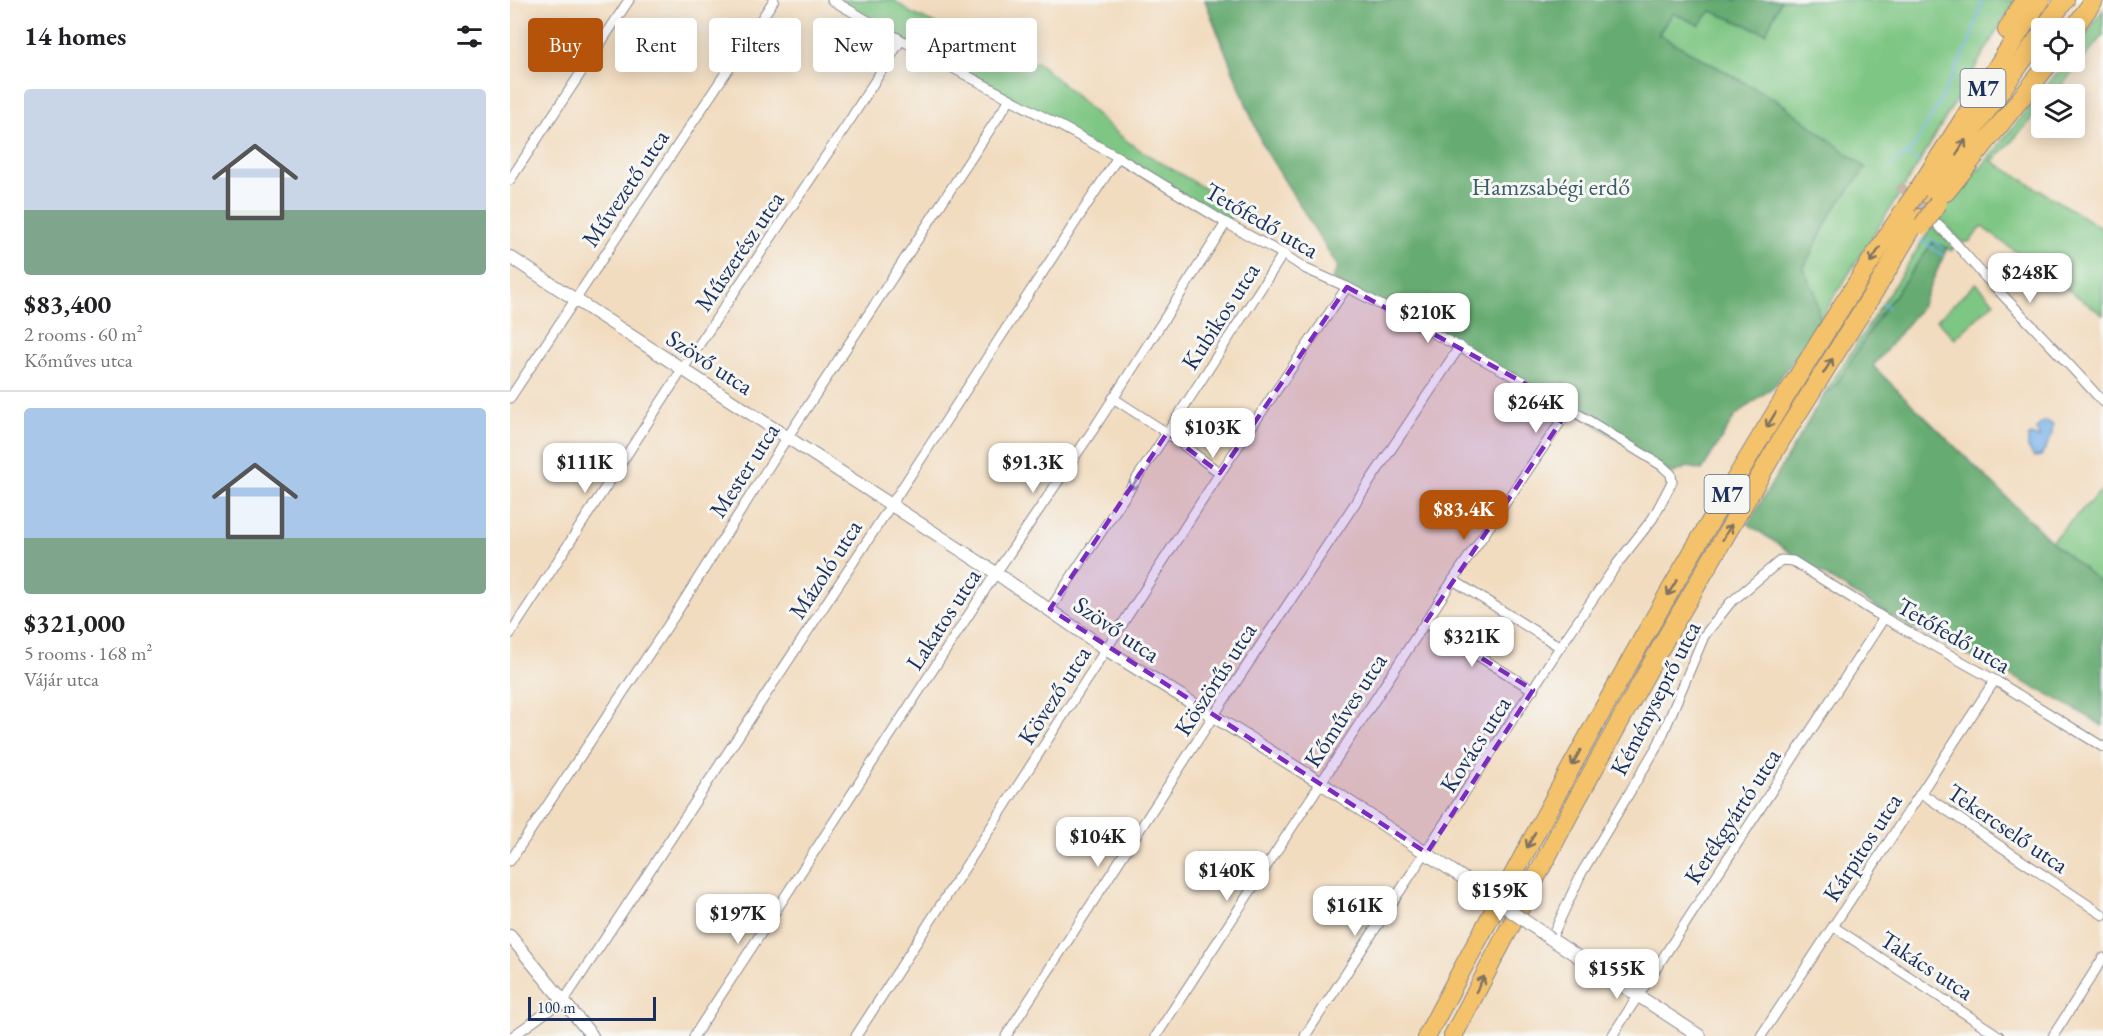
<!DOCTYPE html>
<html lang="en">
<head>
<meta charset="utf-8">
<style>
  body { margin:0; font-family:"EB Garamond",serif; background:#f6f6f6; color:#202124; height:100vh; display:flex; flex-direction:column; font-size:22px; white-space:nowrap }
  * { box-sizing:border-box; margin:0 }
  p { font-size:20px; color:#757577 }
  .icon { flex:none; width:33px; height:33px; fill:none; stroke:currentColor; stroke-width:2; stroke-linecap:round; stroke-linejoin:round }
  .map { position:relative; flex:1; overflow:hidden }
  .drawer { display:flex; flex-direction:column; background:#fff; width:510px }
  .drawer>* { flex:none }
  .hud { position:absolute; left:18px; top:18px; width:570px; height:54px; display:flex; gap:12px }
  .tools { position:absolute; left:1521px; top:18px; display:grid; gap:12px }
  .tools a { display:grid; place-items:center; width:54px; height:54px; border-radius:6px; background:#fff; box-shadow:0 3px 15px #0003; font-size:30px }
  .scale { position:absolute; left:18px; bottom:15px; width:128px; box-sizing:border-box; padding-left:6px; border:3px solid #1b2f5e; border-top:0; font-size:16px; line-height:21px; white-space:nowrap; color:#1b2f5e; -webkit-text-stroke:4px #f6f6f2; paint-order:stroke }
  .price { position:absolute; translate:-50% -51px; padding:0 14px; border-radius:12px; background:#fff; color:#222; font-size:20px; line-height:39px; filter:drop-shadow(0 2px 3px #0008) }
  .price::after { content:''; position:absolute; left:50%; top:36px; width:18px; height:14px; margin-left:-9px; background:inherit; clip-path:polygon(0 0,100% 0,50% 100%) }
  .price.on { background:#b45309; color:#fff }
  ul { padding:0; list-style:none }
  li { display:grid; align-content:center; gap:12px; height:318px; padding:0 24px }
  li+li { border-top:2px solid #e0e0e0 }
  li span { display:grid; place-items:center; height:186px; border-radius:6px; color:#555 }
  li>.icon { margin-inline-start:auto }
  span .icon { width:108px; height:108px; fill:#fffc; stroke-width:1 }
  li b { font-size:26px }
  h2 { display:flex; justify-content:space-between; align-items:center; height:72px; padding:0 24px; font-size:26px }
  .pill { padding:0 21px; border-radius:6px; background:#fff; box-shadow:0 3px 15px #0003; font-size:21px; line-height:54px }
  .pill.on { background:#b45309; color:#fff }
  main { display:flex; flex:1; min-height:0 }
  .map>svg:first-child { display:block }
</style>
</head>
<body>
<main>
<section class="drawer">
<h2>14 homes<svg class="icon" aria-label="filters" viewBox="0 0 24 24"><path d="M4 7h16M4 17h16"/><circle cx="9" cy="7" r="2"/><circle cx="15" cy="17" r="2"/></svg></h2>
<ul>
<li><span style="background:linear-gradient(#c9d6e8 65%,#7fa58c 0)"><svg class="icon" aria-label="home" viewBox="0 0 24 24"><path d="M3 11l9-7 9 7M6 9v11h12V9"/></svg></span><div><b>$83,400</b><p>2 rooms · 60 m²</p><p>Kőműves utca</p></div></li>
<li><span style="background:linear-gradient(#a9c7e8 70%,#7fa58c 0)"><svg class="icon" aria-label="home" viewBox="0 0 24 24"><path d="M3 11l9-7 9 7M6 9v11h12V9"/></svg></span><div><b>$321,000</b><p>5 rooms · 168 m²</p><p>Vájár utca</p></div></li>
</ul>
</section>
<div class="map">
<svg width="1593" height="1036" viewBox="0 0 1593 1036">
  <rect width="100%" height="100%" fill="#f6f6f2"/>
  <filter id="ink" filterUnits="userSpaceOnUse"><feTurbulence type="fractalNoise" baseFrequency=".0167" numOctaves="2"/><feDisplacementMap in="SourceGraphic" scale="12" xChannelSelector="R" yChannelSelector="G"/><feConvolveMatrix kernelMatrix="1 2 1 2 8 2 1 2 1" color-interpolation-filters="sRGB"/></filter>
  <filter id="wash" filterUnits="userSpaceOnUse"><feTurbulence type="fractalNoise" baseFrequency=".008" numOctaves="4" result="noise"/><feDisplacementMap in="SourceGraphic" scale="24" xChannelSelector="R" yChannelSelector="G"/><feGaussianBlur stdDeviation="1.35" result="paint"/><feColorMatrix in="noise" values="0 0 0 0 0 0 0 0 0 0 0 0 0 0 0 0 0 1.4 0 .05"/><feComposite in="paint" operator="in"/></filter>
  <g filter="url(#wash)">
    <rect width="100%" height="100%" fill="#f2dcbf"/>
    <g fill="#7ec683" stroke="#4c7a70" stroke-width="1.5">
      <path d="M322 0H384L401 13 459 40 483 62 503 66 527 62C558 87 585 116 617 141 652 167 694 182 724 213L716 223Z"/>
      <path d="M695 0 1293 269 1322 212 1355 168 1271 103 1148 35 1163 13 1201 11 1256 33 1271 0H1505L1409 163 1288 354 1264 386 1225 416 1192 470 753 146Z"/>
      <path d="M1593 10V36L1544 94H1532L1531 108 1496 148 1482 161 1593 229V315L1472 227 1460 241 1453 243 1432 221 1426 231 1444 247 1441 251 1437 248 1423 242 1370 315 1326 385 1312 398 1430 214 1465 167 1469 170 1556 62H1564L1565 50Z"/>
      <path d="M1466 283 1484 302 1445 339 1427 320Z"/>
      <path d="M1593 489V585L1541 541Z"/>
    </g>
    <g fill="#66ab71" stroke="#406d68" stroke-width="1.5">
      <path d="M695 0H1271L1256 33 1201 11 1189 25 1163 13 1148 34 1271 103 1356 168 1322 212 1293 269 1305 292 1310 319 1288 354 1264 386 1225 416 1192 470 1178 467 1161 474 1060 408 822 280 828 267 753 146Z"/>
      <path d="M1423 242 1437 248 1411 307 1363 366 1541 541 1593 585V726C1533 688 1468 662 1405 629 1347 598 1293 561 1238 524L1312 398 1326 385 1370 315Z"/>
    </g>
    <path fill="#78b2e9" stroke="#4a70a4" stroke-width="1.5" d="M1536 421 1543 425 1541 438 1531 456 1524 457 1518 448V437L1521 435 1529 438V435L1526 431 1530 424Z"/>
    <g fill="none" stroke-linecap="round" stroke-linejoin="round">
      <g stroke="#78b2e9" stroke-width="2">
        <path d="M1396 154 1408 162"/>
        <path d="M1382 166 1403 148 1426 109 1459 43 1473 0"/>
        <path d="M1419 238 1433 248"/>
        <path d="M1411 241 1433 255"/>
        <path d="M1372 304 1378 307"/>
      </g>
    </g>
  </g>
  <g filter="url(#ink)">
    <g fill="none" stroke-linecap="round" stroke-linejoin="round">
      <path stroke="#c7b9ac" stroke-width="9" stroke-dasharray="9 4.5" stroke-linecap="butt" d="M1389 185 1420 217"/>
      <g stroke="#86868e" stroke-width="11">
        <g id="minor">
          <path d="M322 0 391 40 608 157 716 223 773 254 796 269 837 287 1024 387 1151 465 1161 474 1162 482 1143 518 1107 564 1050 647 795 1036"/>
          <path d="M0 180 119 0"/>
          <path d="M1428 225C1446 242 1461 262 1478 280 1517 320 1556 360 1593 402"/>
          <path d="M0 398 264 0"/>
          <path d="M603 398 657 433 710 473"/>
          <path d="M943 580 1050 647"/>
          <path d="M540 609 657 433 773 254"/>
          <path d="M915 623 1023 690"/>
          <path d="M0 634 168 376 340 120 391 40"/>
          <path d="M1411 793 1593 915"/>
          <path d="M0 861 163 618 273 444 500 99"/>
          <path d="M1324 927 1489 1036"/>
          <path d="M1041 939 1071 874 1149 743 1194 636 1220 603 1271 560 1283 561 1374 618 1488 682 1593 747"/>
          <path d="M3 1036 52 1001 57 996 377 511 608 157"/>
          <path d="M184 1036 486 573 583 430 716 223"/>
          <path d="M346 1036 710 473 837 287"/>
          <path d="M496 1036 704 715 950 346"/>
          <path d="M646 1036 943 580 1060 408"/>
          <path d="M1102 1036 1374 618"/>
          <path d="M1251 1036 1485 680"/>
          <path d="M1543 1036 1593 958"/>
        </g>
      </g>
      <g stroke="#86868e" stroke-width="14">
        <g id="tertiary">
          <path d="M0 257 486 573 597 650 811 783 956 880"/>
          <path d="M0 936 82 1036"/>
          <path d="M1041 939 1190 1036"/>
        </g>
      </g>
      <g stroke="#86868e" stroke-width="20">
        <g id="motorway">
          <path d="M1534 28 1555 0"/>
          <path d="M1564 28 1584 0"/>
          <path d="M1497 30 1514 0"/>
          <path d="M1408 190 1530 0"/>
          <path d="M1436 192 1540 62"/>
          <path d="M1421 197 1455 141 1532 33"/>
          <path d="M917 1036C944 983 973 931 1001 879 1123 649 1253 423 1397 206"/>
          <path d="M943 1036 1065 803 1157 636 1271 440 1369 284 1408 218"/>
        </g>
      </g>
      <use href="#minor" stroke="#fff" stroke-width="9"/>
      <use href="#tertiary" stroke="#fff" stroke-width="12"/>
      <use href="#motorway" stroke="#f4c26a" stroke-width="18"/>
      <g stroke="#86868e" stroke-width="14" stroke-linecap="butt">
        <path id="tertiary-bridge" d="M956 880 1041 939"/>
      </g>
      <g stroke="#86868e" stroke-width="20" stroke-linecap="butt">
        <g id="motorway-bridge">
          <path d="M1397 206 1408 190"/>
          <path d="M1413 225 1428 203"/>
        </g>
      </g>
      <use href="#tertiary-bridge" stroke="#fff" stroke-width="12"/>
      <use href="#motorway-bridge" stroke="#f4c26a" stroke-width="18"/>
    </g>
    <defs><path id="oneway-shaft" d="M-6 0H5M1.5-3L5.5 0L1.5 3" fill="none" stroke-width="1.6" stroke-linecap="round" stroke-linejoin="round" transform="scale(1.5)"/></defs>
    <g stroke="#7d7163">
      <use href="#oneway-shaft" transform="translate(1451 147) rotate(-58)"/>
      <use href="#oneway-shaft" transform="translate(1365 255) rotate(123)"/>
      <use href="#oneway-shaft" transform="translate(1318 366) rotate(-58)"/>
      <use href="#oneway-shaft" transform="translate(1261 420) rotate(121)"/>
      <use href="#oneway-shaft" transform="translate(1217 532) rotate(-60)"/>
      <use href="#oneway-shaft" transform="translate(1162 588) rotate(121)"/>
      <use href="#oneway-shaft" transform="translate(1066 758) rotate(119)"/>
      <use href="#oneway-shaft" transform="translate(1021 840) rotate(118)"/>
      <use href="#oneway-shaft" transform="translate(970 984) rotate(-62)"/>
    </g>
    <use stroke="#8d97ae" href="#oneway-shaft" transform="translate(625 482) rotate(124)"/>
  </g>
  <path fill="#7b2cbf" fill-opacity="0.2" stroke="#7b2cbf" stroke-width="4.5" stroke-dasharray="12 8" stroke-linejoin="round" d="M837 287 1060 408 915 623 1023 690 917 853 540 609 657 433 710 473Z"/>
  <g text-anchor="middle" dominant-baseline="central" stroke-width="6" stroke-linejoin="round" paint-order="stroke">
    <g fill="#f6f6f2" stroke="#5d6b8a" stroke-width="1.5">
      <rect x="1450.5" y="69" width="45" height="38" rx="4.5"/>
      <rect x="1194.5" y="475" width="45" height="38" rx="4.5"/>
    </g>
    <g font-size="22" font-weight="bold" fill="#1b2f5e">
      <text x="1473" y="88">M7</text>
      <text x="1217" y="494">M7</text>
    </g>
    <g font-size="24" fill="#395c69" stroke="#f6f6f2">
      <text x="1041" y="186">Hamzsabégi erdő</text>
    </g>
    <g font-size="24" fill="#1b2f5e" stroke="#f6f6f2">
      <text transform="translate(115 188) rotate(-56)">Művezető utca</text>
      <text transform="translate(752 220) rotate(30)">Tetőfedő utca</text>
      <text transform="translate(229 251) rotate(-56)">Műszerész utca</text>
      <text transform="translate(710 316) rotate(-57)">Kubikos utca</text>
      <text transform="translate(200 362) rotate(33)">Szövő utca</text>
      <text transform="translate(234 470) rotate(-57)">Mester utca</text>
      <text transform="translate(315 569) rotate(-57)">Mázoló utca</text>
      <text transform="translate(433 619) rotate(-57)">Lakatos utca</text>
      <text transform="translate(607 629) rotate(34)">Szövő utca</text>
      <text transform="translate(1444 635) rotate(30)">Tetőfedő utca</text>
      <text transform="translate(705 679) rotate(-57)">Köszörűs utca</text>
      <text transform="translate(544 695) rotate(-57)">Kövező utca</text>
      <text transform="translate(1145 698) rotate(-63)">Kéményseprő utca</text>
      <text transform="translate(835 710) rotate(-57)">Kőműves utca</text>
      <text transform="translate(965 744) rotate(-57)">Kovács utca</text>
      <text transform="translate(1222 816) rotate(-57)">Kerékgyártó utca</text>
      <text transform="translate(1498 828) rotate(34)">Tekercselő utca</text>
      <text transform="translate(1352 847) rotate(-57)">Kárpitos utca</text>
      <text transform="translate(1417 965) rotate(33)">Takács utca</text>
    </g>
  </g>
</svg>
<div class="tools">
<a><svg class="icon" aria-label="locate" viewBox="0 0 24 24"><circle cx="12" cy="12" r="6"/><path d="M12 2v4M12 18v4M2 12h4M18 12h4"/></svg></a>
<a><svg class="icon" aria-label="layers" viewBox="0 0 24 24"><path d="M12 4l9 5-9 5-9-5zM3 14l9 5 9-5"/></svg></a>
</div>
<div class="scale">100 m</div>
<b class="price" style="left:1520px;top:304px">$248K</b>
<b class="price" style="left:918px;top:344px">$210K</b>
<b class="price" style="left:1026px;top:434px">$264K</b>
<b class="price" style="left:703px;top:459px">$103K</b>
<b class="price" style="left:75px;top:494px">$111K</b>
<b class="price" style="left:523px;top:494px">$91.3K</b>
<b class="price on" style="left:954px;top:541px">$83.4K</b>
<b class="price" style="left:962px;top:668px">$321K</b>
<b class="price" style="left:588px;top:868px">$104K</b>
<b class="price" style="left:717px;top:902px">$140K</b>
<b class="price" style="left:990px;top:922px">$159K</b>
<b class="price" style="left:845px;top:937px">$161K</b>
<b class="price" style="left:228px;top:945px">$197K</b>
<b class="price" style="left:1107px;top:1000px">$155K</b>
<div class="hud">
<a class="pill on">Buy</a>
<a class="pill">Rent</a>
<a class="pill">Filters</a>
<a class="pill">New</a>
<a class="pill">Apartment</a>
</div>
</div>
</main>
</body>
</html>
